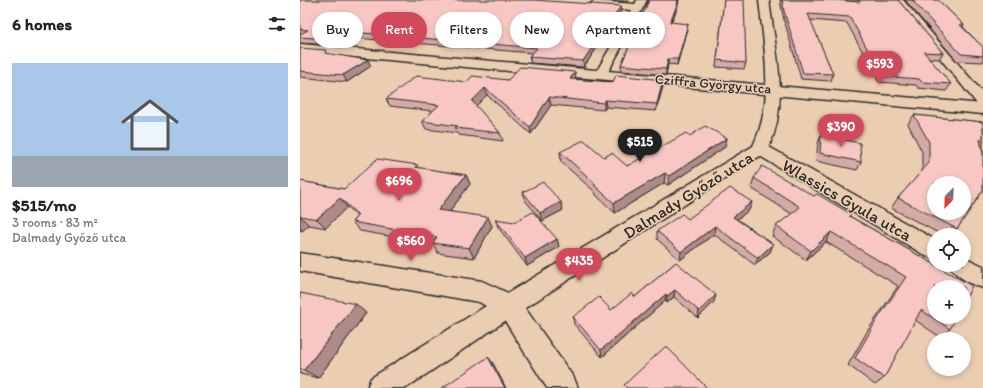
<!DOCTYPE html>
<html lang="en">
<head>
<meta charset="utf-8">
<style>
  body { margin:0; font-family:Itim,sans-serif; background:#f2f2f2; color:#222; height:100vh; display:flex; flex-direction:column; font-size:15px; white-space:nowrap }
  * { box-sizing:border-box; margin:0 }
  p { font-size:13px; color:#767676 }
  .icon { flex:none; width:22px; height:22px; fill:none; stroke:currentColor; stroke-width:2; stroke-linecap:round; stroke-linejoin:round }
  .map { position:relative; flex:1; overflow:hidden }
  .side { display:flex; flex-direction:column; background:#fff; width:300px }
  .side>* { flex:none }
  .guide { position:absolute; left:12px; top:12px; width:380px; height:36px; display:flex; gap:8px }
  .needle { width:26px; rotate:203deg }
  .controls { position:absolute; left:627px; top:176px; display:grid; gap:8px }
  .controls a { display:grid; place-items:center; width:44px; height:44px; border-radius:50%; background:#fff; box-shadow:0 2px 6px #0003; font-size:20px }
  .price { position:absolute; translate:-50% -34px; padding:0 9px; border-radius:14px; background:#d1495b; color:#fff; font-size:13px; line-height:26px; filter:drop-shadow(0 1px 2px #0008) }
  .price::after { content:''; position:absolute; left:50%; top:24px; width:12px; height:9px; margin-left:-6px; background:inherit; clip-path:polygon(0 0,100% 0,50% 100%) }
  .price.selected { background:#222; color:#fff }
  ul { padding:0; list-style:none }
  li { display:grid; align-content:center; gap:8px; height:212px; padding:0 12px }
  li+li { border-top:1px solid #e0e0e0 }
  li span { display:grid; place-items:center; height:124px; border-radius:0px; color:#555 }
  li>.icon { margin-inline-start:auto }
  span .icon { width:72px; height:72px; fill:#fffc; stroke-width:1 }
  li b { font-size:17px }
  h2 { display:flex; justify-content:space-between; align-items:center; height:48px; padding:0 12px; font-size:17px }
  .chip { padding:0 14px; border-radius:18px; background:#fff; box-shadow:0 2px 6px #0003; font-size:14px; line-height:36px }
  .chip.selected { background:#d1495b; color:#fff }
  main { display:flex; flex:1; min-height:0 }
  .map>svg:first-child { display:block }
</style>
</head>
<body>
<main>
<section class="side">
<h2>6 homes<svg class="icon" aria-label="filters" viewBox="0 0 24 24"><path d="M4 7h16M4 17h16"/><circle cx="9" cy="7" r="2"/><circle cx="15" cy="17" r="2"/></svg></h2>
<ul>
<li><span style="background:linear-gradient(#a9c7e8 75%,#9aa5b1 0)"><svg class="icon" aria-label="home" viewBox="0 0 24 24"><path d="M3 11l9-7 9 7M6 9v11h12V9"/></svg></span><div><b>$515/mo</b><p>3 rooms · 83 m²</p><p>Dalmady Győző utca</p></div></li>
</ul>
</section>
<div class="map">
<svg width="683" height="388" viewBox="0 0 683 388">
  <rect width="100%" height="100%" fill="#ebceb2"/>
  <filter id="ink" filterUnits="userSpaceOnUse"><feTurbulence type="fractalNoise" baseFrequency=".025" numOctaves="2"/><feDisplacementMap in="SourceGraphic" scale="8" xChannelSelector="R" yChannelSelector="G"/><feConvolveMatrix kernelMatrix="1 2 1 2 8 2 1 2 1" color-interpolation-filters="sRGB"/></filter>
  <g filter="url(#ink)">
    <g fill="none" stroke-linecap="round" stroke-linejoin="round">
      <g stroke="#2b2b2b" stroke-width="3">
        <g id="minor">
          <path d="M337 0H347L307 74 306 77H296L295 74 332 10 295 7 290 4 295 1 335 4Z"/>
          <path d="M459 0H469C475 49 490 100 469 147L634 239V259L626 256 460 156 225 308 274 378 278 388H247L205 321 106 388H67L71 378 186 306 179 302 0 271V253L182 281 208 293 453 146C475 100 464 48 459 0Z"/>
          <path d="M593 0H603L683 93V106L678 105Z"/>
          <path d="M664 257 683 266V288C671 284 655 277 650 265H664Z"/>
        </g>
      </g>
      <g stroke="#2b2b2b" stroke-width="3">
        <path id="tertiary" d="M0 44 683 104V114L0 52Z"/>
      </g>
      <use href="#minor" fill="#ebceb2" fill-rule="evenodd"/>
      <use href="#tertiary" fill="#ebceb2" fill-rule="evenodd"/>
    </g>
    <g fill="#d5aba8" stroke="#2b2b2b">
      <path d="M0 0 321 6V11L284 67 231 63 229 57 232 53 32 36 31 45 0 43Z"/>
      <path d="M294 0H328L327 2Z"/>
      <path d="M349 0H379L377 9 371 22 387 29 377 65 368 64 366 75 321 71V65Z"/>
      <path d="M424 0 446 63 444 69 416 67Z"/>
      <path d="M480 0H535L556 1V0H598L643 53 639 59 629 58 651 84 646 91 618 88 616 85 579 82 547 23 510 20 533 74 531 81 501 79 483 16Z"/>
      <path d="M605 0H638L664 25 663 27 683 47V62L657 61Z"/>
      <path d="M0 48 28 54 71 66 47 82 0 77Z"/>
      <path d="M276 79 313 82 363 80V86L356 111 306 107 304 110 251 105 231 134 187 95 176 106 200 133 203 141 159 135 157 133 126 129 122 121 133 111 90 106 86 99 167 82 208 80Z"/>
      <path d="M614 115 683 122V190L657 229 651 235H642L591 208 598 198 622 171V152L608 124Z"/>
      <path d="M521 135 561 162 557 170 516 161 518 143Z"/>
      <path d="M390 136 427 138 425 147 368 185 364 183 315 213 296 195 295 192 261 162 260 152 304 157 327 166Z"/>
      <path d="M119 168 166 175 170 184 150 211 192 226 174 258 138 253 133 244 60 231 52 222 57 216 47 207 26 228 9 225 2 231 0 230V181L44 189Z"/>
      <path d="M454 178 514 196 634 264 650 329 640 337 615 320 584 378 575 385 548 365 568 330 598 286 526 242 506 260 472 236 476 226 492 214 451 188Z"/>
      <path d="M223 192 263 210 242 221 225 200Z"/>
      <path d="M452 202 449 210 437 219 473 244 470 252 455 265 414 234 380 260 357 239V231L388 219Z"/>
      <path d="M195 219 257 239 259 247 227 266 198 227Z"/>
      <path d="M376 262 414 302 398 318 374 297 367 303 365 301 302 357 274 324 273 317 311 310 335 297Z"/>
      <path d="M0 293 66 313 18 378 0 374Z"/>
    </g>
    <g fill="#ae8b88" stroke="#2b2b2b">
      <path d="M378 0H379L377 9 369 27 370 22Z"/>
      <path d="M321 6V11L284 67 283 61Z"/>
      <path d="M388 24 387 29 377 65 378 59Z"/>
      <path d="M28 30 32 36 31 45 27 39Z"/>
      <path d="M368 59V64L366 75V69Z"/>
      <path d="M68 60 71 66 47 82 43 75Z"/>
      <path d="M275 72 276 79 271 86 270 79Z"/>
      <path d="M363 80V86L356 111 357 104Z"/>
      <path d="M185 88 187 95 174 108 172 101Z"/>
      <path d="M249 97 251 105 231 134 230 127Z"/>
      <path d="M305 100 306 107 304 110V103Z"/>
      <path d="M427 138 425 147 368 185 369 176Z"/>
      <path d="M365 173 364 183 315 213 314 203Z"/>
      <path d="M166 175 170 184 144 219 138 210Z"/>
      <path d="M40 198 47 207 26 228 17 219Z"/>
      <path d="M261 202 263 210 242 221 240 213Z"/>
      <path d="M452 202 449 210 431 224 433 217Z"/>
      <path d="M0 216 9 225 2 231 0 228Z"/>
      <path d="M188 217 192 226 174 258 169 248Z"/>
      <path d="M415 226 414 234 380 260 381 252Z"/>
      <path d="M531 232 526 242 506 260 511 251Z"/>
      <path d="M257 239 259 247 227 266 225 258Z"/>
      <path d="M473 244 470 252 455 265 458 258Z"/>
      <path d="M375 290 374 297 367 303V296Z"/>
      <path d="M366 294 365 301 302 357 301 350Z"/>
      <path d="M416 295 414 302 398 318 399 311Z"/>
      <path d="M56 304 66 313 18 378 4 370Z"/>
      <path d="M188 357 193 363 206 388H205Z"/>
    </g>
    <g fill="#f8c7c3" stroke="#2b2b2b" fill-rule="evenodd">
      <path d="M0 0H233L321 6 283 61 229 57 237 48 28 30 27 39 0 37V34L8 30 0 29Z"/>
      <path d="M349 0H378L377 5 370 22 388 24 378 59H368L366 69 321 65Z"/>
      <path d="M424 0H444L446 63 417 60Z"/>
      <path d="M482 0H535L560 2 559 0H598L643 53 624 52 651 84 622 82 619 79 582 76 550 17 508 14 533 74 503 73 484 11Z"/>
      <path d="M612 0H638L664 25H660L683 47V56L661 54Z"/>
      <path d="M0 48 26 50 25 53 68 60 43 75 0 71Z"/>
      <path d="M220 67 275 72 270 79 313 82 316 75 363 80 357 104 305 100 304 103 249 97 230 127 185 88 172 101 200 133 155 128 158 126 122 121 139 105 86 99 116 76 167 82 172 76 208 80Z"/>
      <path d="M614 115 683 122V141L680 139 683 154V190L657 229 598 198 629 163V142ZM634 183H664V213H634Z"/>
      <path d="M405 126 427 138 369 176 365 173 314 203 294 185 296 184 260 152 284 140 304 157 312 153 327 166 386 133 390 136Z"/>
      <path d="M521 135 560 143 561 162 520 153Z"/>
      <path d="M77 159 118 165 115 167 166 175 138 210 188 217 169 248 132 243 137 237 52 222 58 215 40 198 17 219 0 216V181L44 189Z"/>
      <path d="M462 166 514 196 517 194 551 214 549 216 634 264V265H635L672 286 664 302V287H634V317H656L650 329 621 310 584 378 555 358 576 321 606 277 531 232 511 251 476 226 500 207 454 178Z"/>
      <path d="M243 182 261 202 240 213 223 192Z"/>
      <path d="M430 188 452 202 433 217 473 244 458 258 415 226 381 252 357 231 382 214 388 219Z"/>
      <path d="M233 212 257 239 225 258 195 219 214 222Z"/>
      <path d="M376 262 416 295 399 311 375 290 367 296 366 294 301 350 273 317 299 297 311 310 332 293 335 297Z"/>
      <path d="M0 293 56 304 4 370 0 369Z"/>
      <path d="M366 346 407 388H327L324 385Z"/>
      <path d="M188 357 205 388H142Z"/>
    </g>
  </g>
  <g text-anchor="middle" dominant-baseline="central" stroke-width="3" stroke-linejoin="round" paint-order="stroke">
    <g font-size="14" fill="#2b2b2b" stroke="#ebceb2">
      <text transform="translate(413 84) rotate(5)">Cziffra György utca</text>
    </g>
    <g font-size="17" fill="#2b2b2b" stroke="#ebceb2">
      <text transform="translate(388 195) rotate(-32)">Dalmady Győző utca</text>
      <text transform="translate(547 200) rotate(30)">Wlassics Gyula utca</text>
    </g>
  </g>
</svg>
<div class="controls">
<a><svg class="needle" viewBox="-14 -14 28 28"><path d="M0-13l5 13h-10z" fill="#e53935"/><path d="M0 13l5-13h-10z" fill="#767676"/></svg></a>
<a><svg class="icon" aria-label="locate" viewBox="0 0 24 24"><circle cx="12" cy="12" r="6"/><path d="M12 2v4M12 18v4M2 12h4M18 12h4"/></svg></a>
<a>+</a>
<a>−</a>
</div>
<b class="price" style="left:580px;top:85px">$593</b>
<b class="price" style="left:541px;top:148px">$390</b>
<b class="price selected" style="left:340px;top:163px">$515</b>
<b class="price" style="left:99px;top:202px">$696</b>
<b class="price" style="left:111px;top:262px">$560</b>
<b class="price" style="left:279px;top:282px">$435</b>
<div class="guide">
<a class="chip">Buy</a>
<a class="chip selected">Rent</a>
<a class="chip">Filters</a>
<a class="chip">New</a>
<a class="chip">Apartment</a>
</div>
</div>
</main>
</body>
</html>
